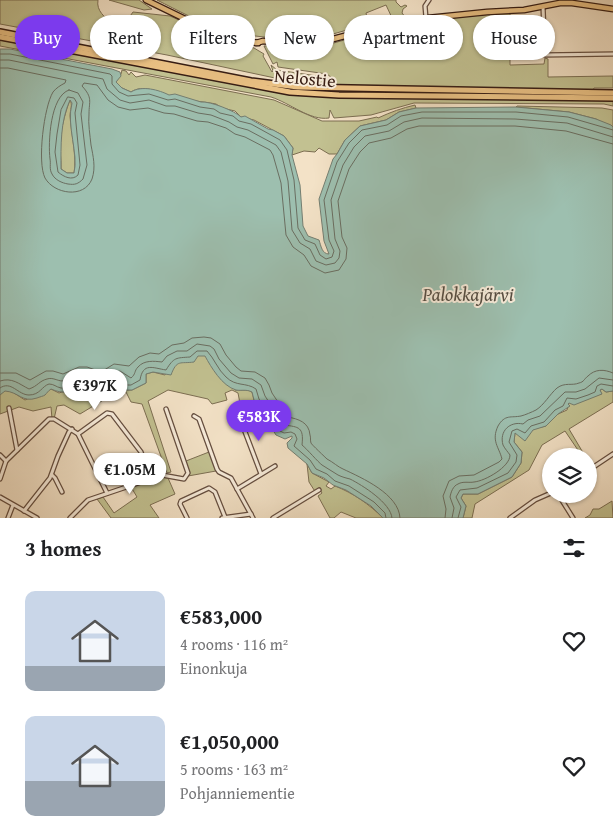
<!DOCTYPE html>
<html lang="en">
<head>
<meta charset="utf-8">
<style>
  body { margin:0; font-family:"Gentium Book Plus",serif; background:#f6f6f6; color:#202124; height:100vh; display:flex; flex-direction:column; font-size:19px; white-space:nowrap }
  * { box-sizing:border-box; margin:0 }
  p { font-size:16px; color:#757577 }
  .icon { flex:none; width:28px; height:28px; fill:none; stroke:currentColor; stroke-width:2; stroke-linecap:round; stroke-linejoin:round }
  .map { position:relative; height:518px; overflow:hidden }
  .sheet { display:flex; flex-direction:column; background:#fff; flex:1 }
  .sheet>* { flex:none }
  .top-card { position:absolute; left:15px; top:15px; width:584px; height:45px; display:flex; gap:10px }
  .fabs { position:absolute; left:542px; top:448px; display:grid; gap:10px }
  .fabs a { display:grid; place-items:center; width:55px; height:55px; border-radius:50%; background:#fff; box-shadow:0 1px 4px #0004; font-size:25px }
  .price { position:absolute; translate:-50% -42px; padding:0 11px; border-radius:18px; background:#fff; color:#222; font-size:16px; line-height:32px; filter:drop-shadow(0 1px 2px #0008) }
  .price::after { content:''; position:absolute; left:50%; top:30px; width:15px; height:11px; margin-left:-8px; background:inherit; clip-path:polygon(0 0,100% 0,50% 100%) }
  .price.active { background:#7c3aed; color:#fff }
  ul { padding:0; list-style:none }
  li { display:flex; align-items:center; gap:15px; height:125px; padding:0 25px }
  li span { display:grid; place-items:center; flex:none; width:140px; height:100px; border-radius:10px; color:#555 }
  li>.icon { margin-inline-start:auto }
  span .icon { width:60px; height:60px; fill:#fffc; stroke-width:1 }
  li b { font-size:21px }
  h2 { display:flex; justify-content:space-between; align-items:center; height:60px; padding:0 25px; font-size:21px }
  .tag { padding:0 18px; border-radius:22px; background:#fff; box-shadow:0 1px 4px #0004; font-size:18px; line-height:45px }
  .tag.active { background:#7c3aed; color:#fff }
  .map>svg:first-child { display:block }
</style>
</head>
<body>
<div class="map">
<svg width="613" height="518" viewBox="0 0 613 518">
  <rect width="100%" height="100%" fill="#f3e2c7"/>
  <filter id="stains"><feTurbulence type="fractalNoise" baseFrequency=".004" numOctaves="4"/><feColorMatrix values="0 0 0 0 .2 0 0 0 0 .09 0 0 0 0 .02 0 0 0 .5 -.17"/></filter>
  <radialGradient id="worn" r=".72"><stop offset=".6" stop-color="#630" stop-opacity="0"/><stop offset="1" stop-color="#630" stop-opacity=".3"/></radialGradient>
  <g fill="#c2c191" stroke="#7c6e52">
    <path d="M0 0H98C96 11 105 17 112 24L128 19 133 12 170 16 219 38 254 48 264 54 263 56 272 72 273 71 271 65 277 70 324 77 329 83C320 85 312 78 303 76L300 80 275 78 167 55 0 24Z"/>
    <path d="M109 0H139L152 9 144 10Z"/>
    <path d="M157 0H396V2L401 7 405 5 407 6 403 9 402 13 406 18 393 20 386 5 366 13 368 23C353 28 336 34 320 37 295 41 245 37 220 29 199 22 177 10 157 0Z"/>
    <path d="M510 12V65L544 64 545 58 548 59V77L613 76V88H594L593 90 334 86 332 78 327 74 278 67 277 62 273 64 264 46H323L391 27 395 53 416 50 413 23 483 14Z"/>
    <path d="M0 40 287 94 355 98 613 100V106L604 104 414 103 371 115 334 118 330 110 329 118C310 121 290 103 271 97L0 46Z"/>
    <path d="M122 70 126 71 129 75 131 72 136 77 145 75 274 100 322 121H359L377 117 378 118C391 112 402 108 415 105L416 108 399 112 386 120 360 126 345 140 337 154H329L319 148 315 152 304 151 292 155 293 148 284 136 254 120 241 117 235 111 222 108 216 104C201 101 185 101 170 96 158 92 143 84 131 92L122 88 116 82 121 74Z"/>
    <path d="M70 100C73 105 70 110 70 116 71 132 77 158 74 173H67L61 169C61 162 61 158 60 152 58 139 65 112 70 100Z"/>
    <path d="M517 106 602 108 613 110V129L596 119 569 112 516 107Z"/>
    <path d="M204 351 235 390H248L252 392 254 400 259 409 242 414 238 393 232 390 225 393 227 400 212 404 208 399 168 390 148 401 171 472 167 473 142 404 131 402 125 390H132L146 383V374L153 372 165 375 172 361Z"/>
    <path d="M82 385 110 396 80 414 64 405 57 406 54 419H52L51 407 33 411 19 407 0 414V395L5 390 11 391 25 400 51 389 59 393Z"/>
    <path d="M602 389 606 392 613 391V402L569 429 585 456H582L565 431 542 445 529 470 475 504 472 518H463L466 506 461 498 463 494H478L512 477 521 463 522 452 514 442 515 433 546 426 558 414 567 410 569 402 601 394 600 390Z"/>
    <path d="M209 452 216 471 188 476 189 473 186 461Z"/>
    <path d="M307 464 312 473 329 482 326 486 331 489 335 486C353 493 369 504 383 518H356L341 512 334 518H330L318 496 322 493 320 490 316 493 309 482Z"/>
    <path d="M163 477 168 478 175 494 150 505 159 518H111L97 499 103 497 114 513 137 497 131 487Z"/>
    <path d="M612 501 613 518H585L590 515 593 509H599Z"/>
  </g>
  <path fill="#9dbfaf" stroke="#747e71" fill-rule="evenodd" d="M0 49H10L112 69 120 72 121 76 116 82 122 88 131 92C142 85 159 90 169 95L175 94 201 102C210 101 235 111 241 117L245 116 268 129 273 130 284 136 293 148 292 155 300 185 303 226 308 236 319 240C321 246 322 254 329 254L324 241 319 199 333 159 337 154 345 140 360 126 386 120 399 112 416 108 516 107 569 112 596 119 611 125 613 127V391L606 392 602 389 600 390 602 394 574 405 569 403 568 404 570 406 558 414 546 426 533 430 525 441 515 433 514 442 522 452 521 463 512 477 478 494H463L461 498 466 506 463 518H383L371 506 346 490 333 485 324 478 312 473 307 464 288 448 287 443 292 438V436L285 439 276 435 254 400 252 392C246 389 242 391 236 390 222 386 211 367 205 356H198L194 362C180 364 177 359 171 375L153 372 146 374V383L132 390H125L119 382 116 384 110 396 82 385C72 393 62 394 51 389 48 391 47 393 45 395 44 396 39 397 37 398 22 403 19 392 5 391L0 395ZM70 100 72 103C66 126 79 154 74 173H67L61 169C61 146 60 122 70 100Z"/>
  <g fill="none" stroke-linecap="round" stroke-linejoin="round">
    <g stroke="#6a6e61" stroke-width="1">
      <path d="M0 54H10L110 74 112 76V84L119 92 128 96 149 94 168 100 175 99 200 107 214 109 220 113 233 116 239 121 251 124 280 140 287 150 294 180 298 228 305 240 315 244 320 255 326 259 332 257 334 251 329 240 324 200 337 162 349 143 362 130 387 125 401 116 422 112H516L568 117 613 130"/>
      <path d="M0 60H9L103 79 107 89 120 100 130 103 149 100 166 106H175L198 113 211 115 229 122 237 127 248 130 276 145 281 152 288 181 292 230 300 243 310 249 316 261 326 265 335 263 339 258 340 251 335 239 331 200 343 165 354 147 365 136 389 131 404 122 422 118 515 119 567 123 613 137"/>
      <path d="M0 68H8L66 80 65 83C61 85 56 88 53 92 44 107 37 162 45 178 54 194 84 199 92 179 96 167 93 156 91 145 90 135 88 124 89 114 89 101 93 98 82 86L84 83 97 85 108 100 118 107 130 110 148 108 164 113 174 114 197 121 208 122 226 128 235 134 245 137 270 150 273 155 281 183 286 235 293 247 304 255 311 266 325 273 339 270 346 259 347 248 342 237 338 201 349 169 360 152 369 143 391 138 407 129 419 126H515L566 131 613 144"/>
      <path d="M69 90 78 93 83 102 81 114 87 165 83 179C78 184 75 185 68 184 62 183 55 180 52 174 49 169 51 164 50 159 48 143 50 96 69 90Z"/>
      <path d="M68 97 74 98 77 103 75 113 80 165 78 175C72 181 64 177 58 172L55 152 57 134 61 110Z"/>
      <path d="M0 373H16L30 380 46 371H53L63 374 79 367H87L101 372 114 364 129 366 139 357 150 353 159 354 172 345 184 343 192 338 204 337 211 338 220 344 226 355 236 367 241 371 255 372 265 378 269 385 272 393 288 417C298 419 309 422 310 435 311 438 310 440 311 443 311 444 326 458 327 459 333 462 338 467 343 469 362 478 399 494 400 518"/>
      <path d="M0 381C12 377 19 384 29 389 38 386 39 381 47 379 53 377 57 381 63 381 70 381 74 376 82 374L103 381 112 373 120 371 131 378C136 374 134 371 138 367 144 360 154 361 162 362L167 356 177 351H187L197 344 210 346 214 349 219 359 231 373 239 378 252 379 261 385 265 396 284 425C299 427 304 427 302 445 307 449 318 462 322 465 327 468 333 472 338 475 342 477 346 478 350 479 362 485 391 503 392 518"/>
      <path d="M0 388C11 380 18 395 29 395 40 395 42 386 49 384 54 384 56 387 61 388 70 389 75 383 83 380L107 389 112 380 118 377 122 379 127 385H131L140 380C143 362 153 368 166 370 174 357 176 358 190 357L197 351H207C214 358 218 370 226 377 236 387 246 382 256 389L259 399 280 431 284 433 291 432 295 434 297 439 294 446 310 460 316 469 327 474 335 481 349 486 374 502 385 513 386 518"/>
      <path d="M445 518 446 509 443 496 449 481 459 476 474 475 499 462 502 459C499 447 491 441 498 426 505 414 511 418 521 416 525 415 532 412 536 410 544 405 550 394 557 388 565 382 572 386 579 383 584 382 584 379 588 376 595 369 604 369 613 373"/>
      <path d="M452 518 454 508 450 497C451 492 453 486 458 484 463 481 469 483 474 482 485 481 510 467 510 455 508 452 505 449 503 445 499 431 510 421 523 424L528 420 540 416 565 392H576L585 389 599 378 613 380"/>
      <path d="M458 518 461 507 456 497 460 490 477 488 508 473 516 462 517 455 509 442 512 431 517 429 525 433 531 426 544 422 555 410 563 406 567 398 576 399 588 395 595 392 597 386 601 384 613 386"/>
    </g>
    <g stroke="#654e40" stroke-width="5.5">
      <g id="minor">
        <path d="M543 7 545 55 613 54"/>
        <path d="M426 18 425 6 429 0"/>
        <path d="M518 29H544"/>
        <path d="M9 408 17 450"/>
        <path d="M194 416 199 419 217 469 219 472 231 478 253 518"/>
        <path d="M239 416 261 474"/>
        <path d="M0 455 6 461"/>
        <path d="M589 470 613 454"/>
        <path d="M52 475 55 478 62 492"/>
        <path d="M0 479 6 461 49 419H54L78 434"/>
        <path d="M237 489 275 466"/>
        <path d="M107 493 78 434 107 413 112 414 141 452 151 479"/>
        <path d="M558 494 573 518"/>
        <path d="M0 497 37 518"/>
        <path d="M24 511 50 478 58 456 69 432 72 429"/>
        <path d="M8 518 13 505"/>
        <path d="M70 518 88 500 162 475 184 479 188 473 166 409"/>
        <path d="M187 518 180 504 181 501 209 488 215 492 225 517"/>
        <path d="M222 518 251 514"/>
        <path d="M273 518 319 490"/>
        <path d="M510 518 535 500 551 493"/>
      </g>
    </g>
    <g stroke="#361c13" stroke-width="7">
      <g id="major">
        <path d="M146 0 218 35 258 43"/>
        <path d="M256 43 263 41 295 44 318 43 386 25 418 19 487 12 524 10 560 3H572L613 9"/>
      </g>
    </g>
    <g stroke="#361c13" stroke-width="8">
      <g id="highway">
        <path d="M0 32 251 81 298 87 613 93"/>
        <path d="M0 37 290 92 339 95 613 98"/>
      </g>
    </g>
    <use href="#minor" stroke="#f7ecdb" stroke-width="3"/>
    <use href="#major" stroke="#eac184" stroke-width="4.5"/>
    <use href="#highway" stroke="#eac184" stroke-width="5"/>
  </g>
  <g text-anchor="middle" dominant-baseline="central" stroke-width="4" stroke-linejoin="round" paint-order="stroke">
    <g font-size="18" fill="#361c13" stroke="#f7ecdb">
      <text transform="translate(305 78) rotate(5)">Nelostie</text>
    </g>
    <g font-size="19" font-style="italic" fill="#554d42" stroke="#f7ecdb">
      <text x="468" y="294">Palokkajärvi</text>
    </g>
  </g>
  <rect width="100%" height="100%" filter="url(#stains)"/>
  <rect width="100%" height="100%" fill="url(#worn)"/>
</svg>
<div class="fabs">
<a><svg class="icon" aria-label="layers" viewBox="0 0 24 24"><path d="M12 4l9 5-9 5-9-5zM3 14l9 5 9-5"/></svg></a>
</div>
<b class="price" style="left:95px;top:411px">€397K</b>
<b class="price active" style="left:259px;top:442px">€583K</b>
<b class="price" style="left:130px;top:495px">€1.05M</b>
<div class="top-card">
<a class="tag active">Buy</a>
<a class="tag">Rent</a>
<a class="tag">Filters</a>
<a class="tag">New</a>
<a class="tag">Apartment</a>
<a class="tag">House</a>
</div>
</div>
<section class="sheet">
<h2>3 homes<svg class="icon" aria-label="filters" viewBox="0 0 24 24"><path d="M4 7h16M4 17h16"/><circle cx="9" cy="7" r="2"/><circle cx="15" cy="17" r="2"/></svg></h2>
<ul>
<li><span style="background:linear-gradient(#c9d6e8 75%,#9aa5b1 0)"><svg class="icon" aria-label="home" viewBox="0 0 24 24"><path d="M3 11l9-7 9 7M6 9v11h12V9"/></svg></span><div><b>€583,000</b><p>4 rooms · 116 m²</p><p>Einonkuja</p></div><svg class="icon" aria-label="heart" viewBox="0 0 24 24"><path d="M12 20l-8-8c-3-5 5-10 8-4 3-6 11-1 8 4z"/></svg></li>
<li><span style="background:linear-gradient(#c9d6e8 65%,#9aa5b1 0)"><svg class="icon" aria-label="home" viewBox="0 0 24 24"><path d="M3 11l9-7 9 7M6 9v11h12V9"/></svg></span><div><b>€1,050,000</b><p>5 rooms · 163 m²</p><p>Pohjanniementie</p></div><svg class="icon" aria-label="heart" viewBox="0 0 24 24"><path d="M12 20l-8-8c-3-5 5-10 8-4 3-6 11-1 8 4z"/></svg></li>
</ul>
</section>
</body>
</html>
